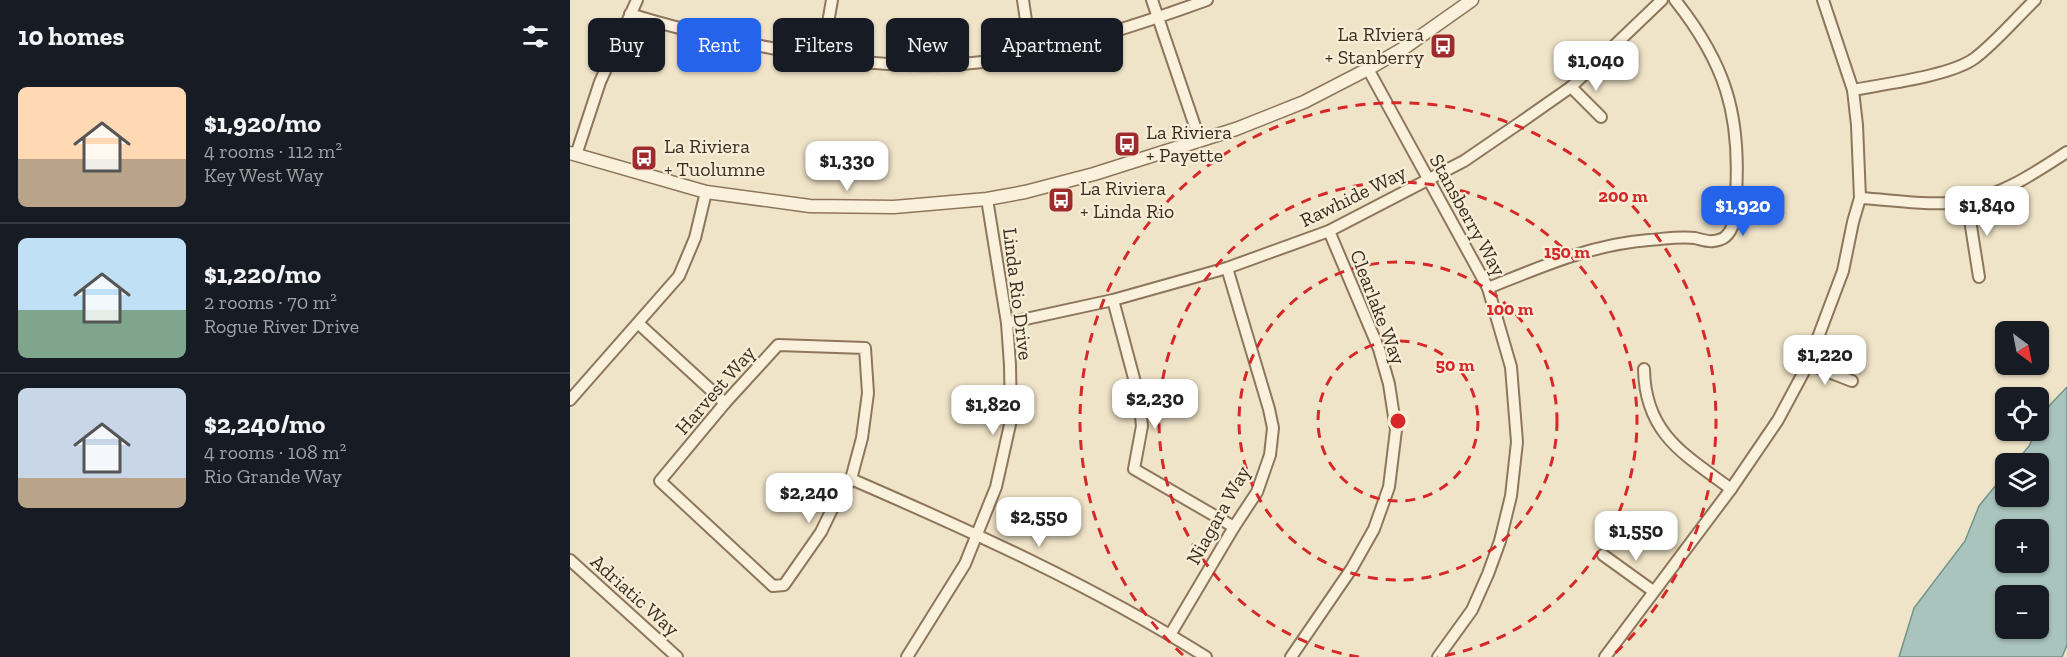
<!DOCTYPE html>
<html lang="en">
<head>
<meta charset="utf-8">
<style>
  body { margin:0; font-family:"Zilla Slab",serif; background:#242831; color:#f1f3f6; height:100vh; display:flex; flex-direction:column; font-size:22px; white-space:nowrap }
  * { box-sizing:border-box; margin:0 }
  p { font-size:20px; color:#9ea1a6 }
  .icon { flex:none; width:33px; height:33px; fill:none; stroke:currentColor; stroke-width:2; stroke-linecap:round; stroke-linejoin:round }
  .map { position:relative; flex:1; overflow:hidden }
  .side { display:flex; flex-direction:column; background:#171b24; width:570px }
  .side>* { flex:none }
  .top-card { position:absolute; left:18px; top:18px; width:570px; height:54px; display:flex; gap:12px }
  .needle { width:39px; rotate:148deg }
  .buttons { position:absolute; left:1425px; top:321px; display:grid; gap:12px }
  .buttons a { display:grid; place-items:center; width:54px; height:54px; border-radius:9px; background:#171b24; box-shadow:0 2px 4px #0004; font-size:30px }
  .price { position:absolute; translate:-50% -51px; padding:0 14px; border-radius:12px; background:#fff; color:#222; font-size:20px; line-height:39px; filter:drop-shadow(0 2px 3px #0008) }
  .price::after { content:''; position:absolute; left:50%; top:36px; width:18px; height:14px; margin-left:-9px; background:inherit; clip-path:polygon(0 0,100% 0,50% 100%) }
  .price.on { background:#2563eb; color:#fff }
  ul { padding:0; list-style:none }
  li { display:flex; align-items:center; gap:18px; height:150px; padding:0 18px }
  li+li { border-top:2px solid #363941 }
  li span { display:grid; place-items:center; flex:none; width:168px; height:120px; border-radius:9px; color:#555 }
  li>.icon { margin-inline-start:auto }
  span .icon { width:72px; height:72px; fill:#fffc; stroke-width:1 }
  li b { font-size:26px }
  h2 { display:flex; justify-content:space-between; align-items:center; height:72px; padding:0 18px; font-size:26px }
  .pill { padding:0 21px; border-radius:9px; background:#171b24; box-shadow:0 2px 4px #0004; font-size:21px; line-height:54px }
  .pill.on { background:#2563eb; color:#fff }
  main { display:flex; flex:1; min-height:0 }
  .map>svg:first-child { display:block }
</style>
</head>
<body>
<main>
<section class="side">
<h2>10 homes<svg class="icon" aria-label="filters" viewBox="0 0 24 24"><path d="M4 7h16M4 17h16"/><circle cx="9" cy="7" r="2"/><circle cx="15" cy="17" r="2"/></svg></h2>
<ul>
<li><span style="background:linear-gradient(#ffd9b3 60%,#b9a48a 0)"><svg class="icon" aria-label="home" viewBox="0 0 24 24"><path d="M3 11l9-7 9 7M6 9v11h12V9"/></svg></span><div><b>$1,920/mo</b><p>4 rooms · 112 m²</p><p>Key West Way</p></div></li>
<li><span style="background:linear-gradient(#bfe0f5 60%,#7fa58c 0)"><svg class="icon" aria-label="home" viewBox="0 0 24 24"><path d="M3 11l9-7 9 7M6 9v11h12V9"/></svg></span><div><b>$1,220/mo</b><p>2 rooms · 70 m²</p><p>Rogue River Drive</p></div></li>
<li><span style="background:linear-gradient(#c9d6e8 75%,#b9a48a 0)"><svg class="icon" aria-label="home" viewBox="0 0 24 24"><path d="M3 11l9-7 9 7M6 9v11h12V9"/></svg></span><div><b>$2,240/mo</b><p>4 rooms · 108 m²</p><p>Rio Grande Way</p></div></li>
</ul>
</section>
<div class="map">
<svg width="1497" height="657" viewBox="0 0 1497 657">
  <rect width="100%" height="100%" fill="#f0e4c8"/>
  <path fill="#a9c4bc" stroke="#6f938a" stroke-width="1.5" fill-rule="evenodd" d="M1497 387V645L1492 657H1329L1344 608 1395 541 1409 506 1435 474 1436 496H1468V464L1445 463 1459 446 1479 406ZM1436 530H1468V562H1436ZM1436 596H1468V628H1436Z"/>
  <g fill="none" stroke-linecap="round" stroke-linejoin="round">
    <g stroke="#8d765c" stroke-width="14">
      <g id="minor">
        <path d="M453 0 461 54"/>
        <path d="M582 0 630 141"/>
        <path d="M60 14C107 29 154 39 201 48 277 62 351 72 427 60 496 49 571 24 637 0"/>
        <path d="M252 57 262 0"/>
        <path d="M798 69 918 288 941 367 947 442 941 496 930 541 918 574 902 610 868 657"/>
        <path d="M1001 87 1031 117"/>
        <path d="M1283 90C1314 84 1381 76 1405 58 1426 42 1445 19 1465 0"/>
        <path d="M6 155 30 82 67 0"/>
        <path d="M1290 198C1325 200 1362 207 1397 201 1434 194 1466 172 1497 152"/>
        <path d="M1397 201 1409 277"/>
        <path d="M918 288C970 267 1023 244 1079 240 1094 239 1110 236 1125 238 1130 239 1137 242 1143 241 1146 241 1153 239 1155 237 1167 227 1165 208 1166 194 1171 114 1155 63 1105 0"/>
        <path d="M543 300 569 397 572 426 564 469 664 527"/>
        <path d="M437 323 543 300 657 268 759 231 894 161 951 122 1001 87 1092 0"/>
        <path d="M69 324 155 403"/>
        <path d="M208 345 295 348 298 393 292 438 281 479 265 503 251 532 214 585 203 586 90 481 155 403Z"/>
        <path d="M1238 364 1282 381"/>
        <path d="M1074 369C1075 434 1115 455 1161 489"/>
        <path d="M0 400 109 276 125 238 136 192"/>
        <path d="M281 479C403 532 523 586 636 657"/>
        <path d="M1033 555 1083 591"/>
        <path d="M0 560 107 657"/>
        <path d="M600 635 664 527 687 492 700 455 703 428 699 409 657 268"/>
        <path d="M337 657 395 564 426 487 441 420 440 365 437 323 417 199"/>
        <path d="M721 657 782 568 804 529 819 487 826 430 819 384 809 349 759 231"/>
        <path d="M1035 657 1161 489 1208 420 1238 364 1273 271 1283 222 1290 198 1287 125 1283 90 1253 0"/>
      </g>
    </g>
    <g stroke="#8d765c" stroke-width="15">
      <path id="tertiary" d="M0 153 136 192 240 206 324 207 417 199 455 192 524 174 666 129 734 102 798 69 834 48 902 0"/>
    </g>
    <use href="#minor" stroke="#faf1dc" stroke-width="10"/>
    <use href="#tertiary" stroke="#faf1dc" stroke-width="12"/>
  </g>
  <g fill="none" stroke="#d62828" stroke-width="3" stroke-dasharray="10 8">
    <circle cx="828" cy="421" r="80"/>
    <circle cx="828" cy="421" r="159"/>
    <path d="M789 657A239 239 0 1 1 867 657"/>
    <path d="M613 655A318 318 0 1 1 1043 655"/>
  </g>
  <defs>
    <g id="bus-square" transform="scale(1.35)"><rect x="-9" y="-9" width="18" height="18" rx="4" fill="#9e2a2b" stroke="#f7eed8"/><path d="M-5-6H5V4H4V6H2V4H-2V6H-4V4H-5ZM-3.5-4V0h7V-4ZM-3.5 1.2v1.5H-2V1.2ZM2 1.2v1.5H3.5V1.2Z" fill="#fff"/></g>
  </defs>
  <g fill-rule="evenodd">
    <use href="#bus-square" x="873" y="46"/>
    <use href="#bus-square" x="557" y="144"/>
    <use href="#bus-square" x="74" y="158"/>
    <use href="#bus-square" x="491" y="200"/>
  </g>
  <g text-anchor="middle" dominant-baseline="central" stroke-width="4.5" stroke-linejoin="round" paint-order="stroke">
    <g font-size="20" fill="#3d2e20" stroke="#f7eed8" text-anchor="start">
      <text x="854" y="34" text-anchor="end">La RIviera<tspan x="854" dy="23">+ Stanberry</tspan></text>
      <text x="576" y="132">La Riviera<tspan x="576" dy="23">+ Payette</tspan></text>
      <text x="94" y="146">La Riviera<tspan x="94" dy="23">+ Tuolumne</tspan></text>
      <text x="510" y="188">La Riviera<tspan x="510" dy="23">+ Linda Rio</tspan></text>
    </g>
    <g font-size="20" fill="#3d2e20" stroke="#f7eed8">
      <text transform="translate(783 196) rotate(-26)">Rawhide Way</text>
      <text transform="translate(898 215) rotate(61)">Stansberry Way</text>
      <text transform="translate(448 294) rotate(83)">Linda Rio Drive</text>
      <text transform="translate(808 307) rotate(69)">Clearlake Way</text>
      <text transform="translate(145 390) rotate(-49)">Harvest Way</text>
      <text transform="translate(648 515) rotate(-61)">Niagara Way</text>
      <text transform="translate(65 595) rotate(42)">Adriatic Way</text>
    </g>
  </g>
  <circle cx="828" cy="421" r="9" fill="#d62828" stroke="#f7eed8" stroke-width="3"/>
  <g font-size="18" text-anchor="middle" font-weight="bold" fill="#d62828" stroke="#f7eed8" stroke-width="4.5" stroke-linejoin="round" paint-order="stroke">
    <text x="1053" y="202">200 m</text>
    <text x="997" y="258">150 m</text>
    <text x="940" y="315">100 m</text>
    <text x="885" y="371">50 m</text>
  </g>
</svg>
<div class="buttons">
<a><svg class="needle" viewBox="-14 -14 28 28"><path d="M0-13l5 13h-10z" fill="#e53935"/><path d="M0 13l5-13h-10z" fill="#9ea1a6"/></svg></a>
<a><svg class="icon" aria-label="locate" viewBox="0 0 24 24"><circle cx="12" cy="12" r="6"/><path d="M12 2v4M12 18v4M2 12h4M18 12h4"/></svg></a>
<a><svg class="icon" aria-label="layers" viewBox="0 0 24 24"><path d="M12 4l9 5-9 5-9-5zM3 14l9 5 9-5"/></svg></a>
<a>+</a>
<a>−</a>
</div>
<b class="price" style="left:1026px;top:92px">$1,040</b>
<b class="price" style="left:277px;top:192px">$1,330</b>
<b class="price on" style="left:1173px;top:237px">$1,920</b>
<b class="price" style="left:1417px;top:237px">$1,840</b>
<b class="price" style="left:1255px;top:386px">$1,220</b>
<b class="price" style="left:585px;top:430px">$2,230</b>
<b class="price" style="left:423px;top:436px">$1,820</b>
<b class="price" style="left:239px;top:524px">$2,240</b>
<b class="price" style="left:469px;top:548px">$2,550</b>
<b class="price" style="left:1066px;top:562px">$1,550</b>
<div class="top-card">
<a class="pill">Buy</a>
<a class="pill on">Rent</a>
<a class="pill">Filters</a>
<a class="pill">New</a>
<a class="pill">Apartment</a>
</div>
</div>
</main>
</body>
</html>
